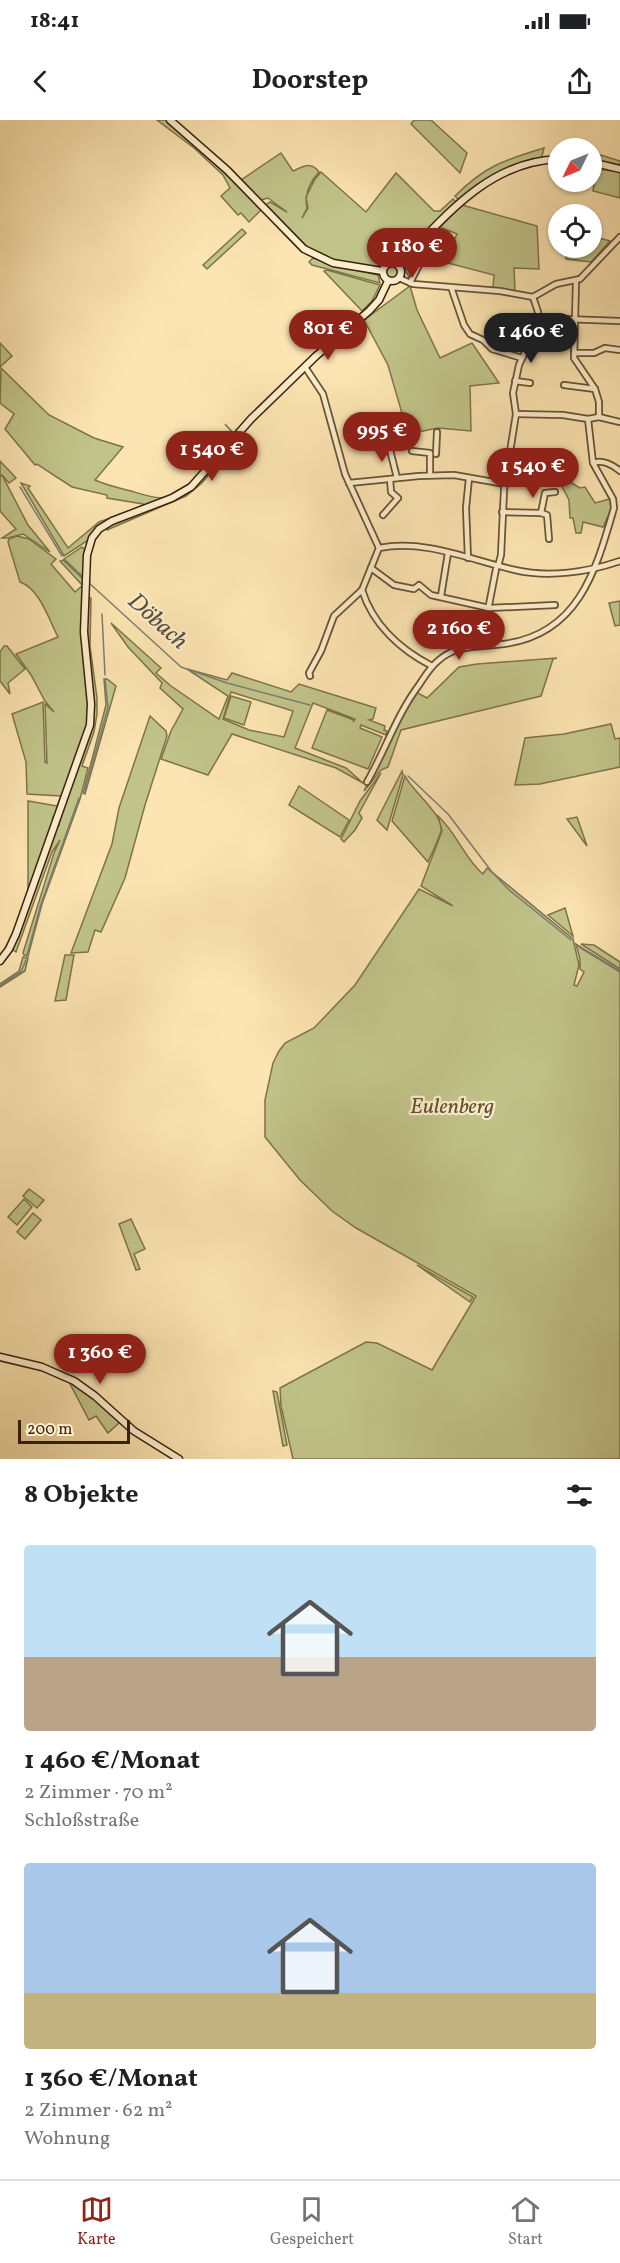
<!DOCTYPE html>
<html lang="de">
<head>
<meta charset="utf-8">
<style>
  body { margin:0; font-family:Vollkorn,serif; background:#f2f2f2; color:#202124; height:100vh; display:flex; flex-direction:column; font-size:22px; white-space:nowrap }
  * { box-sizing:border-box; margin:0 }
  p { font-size:20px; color:#757577 }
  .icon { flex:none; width:33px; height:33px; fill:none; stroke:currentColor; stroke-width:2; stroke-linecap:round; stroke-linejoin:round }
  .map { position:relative; height:1339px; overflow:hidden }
  .sheet { display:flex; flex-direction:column; background:#fff; flex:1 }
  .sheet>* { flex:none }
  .needle { width:39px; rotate:227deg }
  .tools { position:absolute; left:548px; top:18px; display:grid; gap:12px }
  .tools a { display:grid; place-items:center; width:54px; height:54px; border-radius:50%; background:#fff; box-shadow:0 2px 4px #0004; font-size:30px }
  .scale { position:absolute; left:18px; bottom:15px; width:112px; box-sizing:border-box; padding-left:6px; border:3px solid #3a2209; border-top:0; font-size:16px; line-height:21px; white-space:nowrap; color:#3a2209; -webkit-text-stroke:4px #fdeecd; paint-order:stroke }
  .price { position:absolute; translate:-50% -51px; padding:0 14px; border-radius:21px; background:#8f2418; color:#fff; font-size:20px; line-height:39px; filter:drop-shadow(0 2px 3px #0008) }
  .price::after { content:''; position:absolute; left:50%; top:36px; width:18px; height:14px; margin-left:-9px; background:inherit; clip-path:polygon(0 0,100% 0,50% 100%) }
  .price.selected { background:#222; color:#fff }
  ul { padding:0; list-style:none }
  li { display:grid; align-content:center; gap:12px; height:318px; padding:0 24px }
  li span { display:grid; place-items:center; height:186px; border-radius:6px; color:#555 }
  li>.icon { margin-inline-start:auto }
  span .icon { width:108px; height:108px; fill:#fffc; stroke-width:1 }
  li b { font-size:26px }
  h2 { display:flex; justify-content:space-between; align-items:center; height:72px; padding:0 24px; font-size:26px }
  .status { display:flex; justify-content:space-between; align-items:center; height:42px; padding:0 30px; background:#fff; direction:ltr }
  .status svg { height:16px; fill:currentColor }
  header { display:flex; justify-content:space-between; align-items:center; height:78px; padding:0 24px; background:#fff; font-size:27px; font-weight:700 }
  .dock { display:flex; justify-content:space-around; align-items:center; height:84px; border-top:2px solid #e0e0e0; background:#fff; font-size:16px; color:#757577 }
  .dock a { display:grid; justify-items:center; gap:3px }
  .dock .selected { color:#8f2418 }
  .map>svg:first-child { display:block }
</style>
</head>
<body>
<div class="status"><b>18:41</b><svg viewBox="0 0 49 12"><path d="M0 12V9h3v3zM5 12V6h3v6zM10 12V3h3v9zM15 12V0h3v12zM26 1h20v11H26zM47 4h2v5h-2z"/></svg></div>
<header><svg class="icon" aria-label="back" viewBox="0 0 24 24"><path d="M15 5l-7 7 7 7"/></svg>Doorstep<svg class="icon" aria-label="share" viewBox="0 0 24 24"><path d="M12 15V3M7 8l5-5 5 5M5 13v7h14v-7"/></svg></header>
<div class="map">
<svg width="620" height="1339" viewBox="0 0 620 1339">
  <rect width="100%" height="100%" fill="#fce5b2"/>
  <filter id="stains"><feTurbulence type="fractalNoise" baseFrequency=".00333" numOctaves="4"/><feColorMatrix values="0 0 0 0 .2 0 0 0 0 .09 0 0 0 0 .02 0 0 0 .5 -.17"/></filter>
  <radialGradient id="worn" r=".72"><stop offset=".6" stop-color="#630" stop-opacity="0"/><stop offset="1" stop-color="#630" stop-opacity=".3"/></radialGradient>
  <g fill="#c1c48a" stroke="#7e734a" stroke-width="1.5" fill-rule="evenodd">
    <path d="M157 0H170L238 62 281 33 293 51C304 46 311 41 319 52 309 63 304 74 307 88L302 98 308 88 306 77 315 59 321 52 366 92 396 53 434 91H440L453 79 456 82 398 140H392L388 135 383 136V142L377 147 333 141 306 128 264 86 270 82 287 92 268 78 257 81 263 88 249 102 241 93 238 95 221 76 230 68 223 55 194 28Z"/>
    <path d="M414 0H431L467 33 460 53 411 4Z"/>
    <path d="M544 28 541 40 497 55 461 83 455 76C485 46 504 40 544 28Z"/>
    <path d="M591 32 620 41V46L591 40Z"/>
    <path d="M596 49 620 52V78L593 71Z"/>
    <path d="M462 85 537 106 539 149 514 148 515 171 493 168 494 155 444 142 457 114 442 108 427 125 410 158 406 152 405 143Z"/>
    <path d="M242 109 246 113 207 149 203 145Z"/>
    <path d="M591 116 610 121 591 142 566 139 567 128H591Z"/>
    <path d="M313 138 333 145 378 155 380 163 312 145 309 142Z"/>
    <circle cx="392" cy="152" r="7"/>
    <path d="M327 150 380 165 372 181 362 191 324 151Z"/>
    <path d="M410 166 417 190 440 238 472 223 499 263 470 266 471 311 438 308 408 314 388 245 364 200Z"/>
    <path d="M0 223 12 236 0 247Z"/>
    <path d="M1 248 49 295 94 318 123 327 95 360C106 365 119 368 131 371 141 374 152 378 163 378 187 377 218 331 233 313L225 304 234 314 187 368 172 377 108 402 98 408 87 421 64 436 21 363 30 366 28 368 68 428 99 402 143 386V384L107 378V375L72 367 37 344 35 345 5 309 14 294 0 283Z"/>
    <path d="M238 315 240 317 236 323 202 363 186 376 107 410 104 406 183 372Z"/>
    <path d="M0 341 16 358 9 363 2 355 28 405 50 432 23 414 8 418H2L16 409 0 391V356H2L0 354Z"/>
    <path d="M563 358 580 368 585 367 595 383 610 379 612 388 603 407 583 402 581 413H576L573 398H570L569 380 559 361Z"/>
    <path d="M17 416 29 419 56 439 51 444 75 472 82 466 84 468 82 519 89 584 88 604 55 701 53 696 54 703 28 776V681L57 686 61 676 27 674 26 642 12 594 43 582 45 642 47 643 45 584 54 592 45 581 31 555 16 534 58 517C49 500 40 469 20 462L8 422 9 419Z"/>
    <path d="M82 427 85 430 84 458 64 439Z"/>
    <path d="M63 440 84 460V467L60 441Z"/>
    <path d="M88 477 91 478 90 526 97 578V594L94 612 82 646 88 648 80 679 42 784 28 836 24 835 23 833 54 733 60 720 52 732 16 832 11 829 53 716 59 705V699L91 605 86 532Z"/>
    <path d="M620 481V505L615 506 609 483Z"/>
    <path d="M111 503 161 548 156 553 171 566 219 599 228 576 187 549 227 560 232 553 291 572 299 564 376 588 373 599 369 600 385 606 384 610 387 611 386 615 361 605 360 608 382 617 368 649 312 628 327 590 354 600 353 602 355 599 313 583 295 628 346 648 363 663 336 648 232 614 208 655 161 639 171 611 183 589 160 568 162 563 128 527ZM231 572 293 591 284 617 249 610 223 599Z"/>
    <path d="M4 526H7L25 549 8 563 10 574 0 561V532Z"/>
    <path d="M557 538 553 539 541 576 401 610 388 647 381 650 364 671 414 571 427 578 459 547 477 544Z"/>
    <path d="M104 559H107L116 566 85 674 83 673 84 670 106 585Z"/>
    <path d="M231 576 251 582 244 605 224 598Z"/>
    <path d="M150 596 166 611 167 616 145 685 125 758 101 812 95 810 88 832 71 833 112 724 119 688Z"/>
    <path d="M611 604 615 619 620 618V647L540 664 515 665 525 618 564 614Z"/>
    <path d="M402 651 403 655 387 710 377 700Z"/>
    <path d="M381 653 359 693 362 698 355 710 344 722 341 719 360 681Z"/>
    <path d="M405 656C412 671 445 696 441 711 438 722 432 732 428 742L392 701Z"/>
    <path d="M299 666 349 700 340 717 289 685Z"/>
    <path d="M438 696C457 713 464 738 483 754L487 748 573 819 579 845 574 865 577 866 584 852 580 849V839L576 824 620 851V1339H293L281 1286 280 1268 366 1222 377 1223 432 1250 476 1176 356 1108 332 1091 300 1060 265 1017V980L273 943 279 931 285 923 314 908 355 865 419 769 453 786 421 766 442 711Z"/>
    <path d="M577 697 587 726 567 699Z"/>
    <path d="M565 788 573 816 548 795Z"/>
    <path d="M581 824 594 825 620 842V849Z"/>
    <path d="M65 835H74L66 880 55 881Z"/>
    <path d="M23 837 28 838 25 851 0 867V864L19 851Z"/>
    <path d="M29 1069 44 1080 37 1088 23 1076Z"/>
    <path d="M24 1079 32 1087 17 1105 8 1097Z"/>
    <path d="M33 1093 41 1100 25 1119 17 1112Z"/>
    <path d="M131 1099 145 1129 134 1134 140 1149 136 1150 119 1104Z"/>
    <path d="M417 1145 473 1177 470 1182Z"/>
    <path d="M68 1260 81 1267 120 1302 108 1313 96 1296 89 1300Z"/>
    <path d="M273 1271 277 1272 287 1325 283 1326Z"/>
  </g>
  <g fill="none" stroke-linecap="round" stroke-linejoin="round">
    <g stroke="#7b7e73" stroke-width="1.5">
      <path d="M20 367 62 436"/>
      <path d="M64 440 84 459"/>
      <path d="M88 462 181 547 227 563 310 585"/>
      <path d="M102 494 105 555"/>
      <path d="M408 656 448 694 492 752 508 769 571 820"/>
      <path d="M85 671 108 587 105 559"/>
      <path d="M579 827 620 852"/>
      <path d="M27 835 41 784 79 678"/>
      <path d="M0 865 21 852 26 840"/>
    </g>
    <g stroke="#6a5333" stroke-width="8">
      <g id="street">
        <path d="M399 158 413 164 500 171 533 177"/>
        <path d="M576 162 574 238 595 269 599 282V297"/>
        <path d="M410 163 429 125"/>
        <path d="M451 167 464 205 470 214 483 220 492 229 522 238"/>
        <path d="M533 177 556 164 580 159 620 117"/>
        <path d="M538 198 620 201"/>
        <path d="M574 233H594L605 228 620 230"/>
        <path d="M305 247 323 274 345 354 379 428"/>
        <path d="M515 261 530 263"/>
        <path d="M564 265 595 269"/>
        <path d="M516 294 563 295 588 299 599 297 620 302"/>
        <path d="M388 322 397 358"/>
        <path d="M412 331 430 333V355"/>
        <path d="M436 334 437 312"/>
        <path d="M511 334 536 335"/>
        <path d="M593 343C602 339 613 345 620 351"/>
        <path d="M349 363 419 356 454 355 505 364"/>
        <path d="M502 392 541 393 545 373 555 372"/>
        <path d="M541 393 547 395 549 419"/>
        <path d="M383 395 398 378 391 372 390 359"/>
        <path d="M379 428C426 419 470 440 515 450 549 458 588 452 620 441"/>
        <path d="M468 438 466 388 469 358"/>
        <path d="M498 446 501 435 504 370 516 294 513 273 519 245 538 204V192L533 177"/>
        <path d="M371 448 394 465 414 469 419 465 431 475 489 488 555 485"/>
        <path d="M362 470C373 505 401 530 432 546"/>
        <path d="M441 476 448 433"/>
        <path d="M481 526 496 449"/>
        <path d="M310 556 309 553 321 531 334 496 362 470 379 428"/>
        <path d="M367 662C386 629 396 596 419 565 425 556 430 547 439 540 457 524 482 527 504 524 579 514 596 450 614 388L613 379 593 343 588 299"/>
      </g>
    </g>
    <g stroke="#3a2209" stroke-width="9">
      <g id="secondary">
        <path d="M170 0 227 50 304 129 333 143 382 151"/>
        <path d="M591 42 620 49"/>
        <circle cx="392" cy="152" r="9"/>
        <path d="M398 145C444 98 487 42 558 39"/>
        <path d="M0 841 9 829 16 814 90 605 91 584 84 512 87 435 92 418 99 409 112 401 172 378 191 367 251 299 316 236 369 191 379 180 388 161"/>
        <path d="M0 1237 42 1247 74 1261 95 1276 134 1311 179 1339"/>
      </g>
    </g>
    <use href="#street" stroke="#fdeecd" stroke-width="4.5"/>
    <use href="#secondary" stroke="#fdeecd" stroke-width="6"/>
  </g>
  <g text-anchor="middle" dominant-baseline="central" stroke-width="4.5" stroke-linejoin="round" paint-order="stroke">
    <g font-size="22" font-style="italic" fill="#625330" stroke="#fdeecd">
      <text x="452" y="987">Eulenberg</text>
    </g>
    <g font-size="24" font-style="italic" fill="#5a503e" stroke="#fdeecd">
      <text transform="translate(157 502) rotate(42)">Döbach</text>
    </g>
  </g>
  <rect width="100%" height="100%" filter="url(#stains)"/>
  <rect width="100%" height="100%" fill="url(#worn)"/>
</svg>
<div class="tools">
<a><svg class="needle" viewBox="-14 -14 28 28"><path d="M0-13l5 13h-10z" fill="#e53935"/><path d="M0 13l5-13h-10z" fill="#757577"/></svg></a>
<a><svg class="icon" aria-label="locate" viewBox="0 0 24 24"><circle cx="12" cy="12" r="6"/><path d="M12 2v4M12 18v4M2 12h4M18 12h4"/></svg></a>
</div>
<div class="scale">200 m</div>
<b class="price" style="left:412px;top:159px">1 180 €</b>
<b class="price" style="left:328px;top:241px">801 €</b>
<b class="price selected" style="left:531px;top:244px">1 460 €</b>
<b class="price" style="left:382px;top:343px">995 €</b>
<b class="price" style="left:212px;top:362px">1 540 €</b>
<b class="price" style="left:533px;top:379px">1 540 €</b>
<b class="price" style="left:459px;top:541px">2 160 €</b>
<b class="price" style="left:100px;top:1265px">1 360 €</b>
</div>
<section class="sheet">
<h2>8 Objekte<svg class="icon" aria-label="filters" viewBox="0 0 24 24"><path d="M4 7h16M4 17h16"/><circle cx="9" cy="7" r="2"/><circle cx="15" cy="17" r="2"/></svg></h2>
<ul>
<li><span style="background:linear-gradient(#bfe0f5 60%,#b9a48a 0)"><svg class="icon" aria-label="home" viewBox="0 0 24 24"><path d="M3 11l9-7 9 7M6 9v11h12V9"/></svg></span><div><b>1 460 €/Monat</b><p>2 Zimmer · 70 m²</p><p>Schloßstraße</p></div></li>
<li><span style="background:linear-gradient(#a9c7e8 70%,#c2b280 0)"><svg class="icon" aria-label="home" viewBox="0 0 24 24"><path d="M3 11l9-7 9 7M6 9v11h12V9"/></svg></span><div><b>1 360 €/Monat</b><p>2 Zimmer · 62 m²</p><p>Wohnung</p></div></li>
</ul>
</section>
<nav class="dock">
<a class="selected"><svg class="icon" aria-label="map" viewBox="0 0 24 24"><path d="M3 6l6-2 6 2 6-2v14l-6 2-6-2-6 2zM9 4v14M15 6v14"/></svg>Karte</a>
<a><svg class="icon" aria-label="saved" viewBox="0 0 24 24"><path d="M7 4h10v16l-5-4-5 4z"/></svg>Gespeichert</a>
<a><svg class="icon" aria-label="home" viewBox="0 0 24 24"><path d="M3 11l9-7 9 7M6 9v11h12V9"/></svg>Start</a>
</nav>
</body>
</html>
